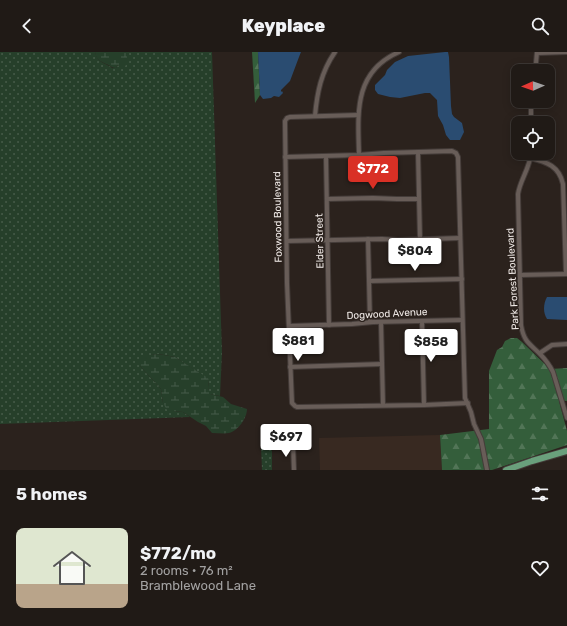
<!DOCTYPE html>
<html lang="en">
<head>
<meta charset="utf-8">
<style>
  body { margin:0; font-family:Rubik,sans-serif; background:#28231f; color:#f1f3f6; height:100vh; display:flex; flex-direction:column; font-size:15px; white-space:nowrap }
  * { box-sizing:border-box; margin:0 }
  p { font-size:13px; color:#a2a1a1 }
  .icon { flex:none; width:22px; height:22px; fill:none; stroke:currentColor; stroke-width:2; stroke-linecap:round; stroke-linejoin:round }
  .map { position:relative; height:418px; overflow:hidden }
  .panel { display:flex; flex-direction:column; background:#201a16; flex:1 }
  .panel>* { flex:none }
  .needle { width:26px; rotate:268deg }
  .fabs { position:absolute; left:511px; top:12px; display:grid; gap:8px }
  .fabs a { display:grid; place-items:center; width:44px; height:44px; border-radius:8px; background:#201a16; box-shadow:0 2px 10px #0003,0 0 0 1px #3d3835; font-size:20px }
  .price { position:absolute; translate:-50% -34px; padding:0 9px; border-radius:4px; background:#fff; color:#222; font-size:13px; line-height:26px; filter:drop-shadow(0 1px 2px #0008) }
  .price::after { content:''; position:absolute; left:50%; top:24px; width:12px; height:9px; margin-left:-6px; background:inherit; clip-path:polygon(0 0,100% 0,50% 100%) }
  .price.selected { background:#d93025; color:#fff }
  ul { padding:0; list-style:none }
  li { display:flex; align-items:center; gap:12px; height:100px; padding:0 16px }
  li span { display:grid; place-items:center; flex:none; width:112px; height:80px; border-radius:8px; color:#555 }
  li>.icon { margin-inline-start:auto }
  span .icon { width:48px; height:48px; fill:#fffc; stroke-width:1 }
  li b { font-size:17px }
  h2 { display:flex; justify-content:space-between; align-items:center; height:48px; padding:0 16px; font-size:17px }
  header { display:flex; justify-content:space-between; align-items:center; height:52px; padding:0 16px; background:#201a16; font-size:18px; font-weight:800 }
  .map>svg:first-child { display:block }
</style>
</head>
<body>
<header><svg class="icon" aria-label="back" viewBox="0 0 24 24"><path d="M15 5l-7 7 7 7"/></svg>Keyplace<svg class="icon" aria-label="search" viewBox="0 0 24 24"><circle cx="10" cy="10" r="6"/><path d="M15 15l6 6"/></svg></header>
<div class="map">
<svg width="567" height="418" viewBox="0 0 567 418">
  <defs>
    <pattern id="grass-dots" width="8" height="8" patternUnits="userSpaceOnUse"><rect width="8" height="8" fill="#263f2a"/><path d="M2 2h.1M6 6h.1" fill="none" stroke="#465b49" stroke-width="1.8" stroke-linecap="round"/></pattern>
    <pattern id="forest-firs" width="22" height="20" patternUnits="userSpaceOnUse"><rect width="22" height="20" fill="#345e3b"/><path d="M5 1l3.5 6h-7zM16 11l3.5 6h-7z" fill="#527557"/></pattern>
    <pattern id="wetland-marsh" width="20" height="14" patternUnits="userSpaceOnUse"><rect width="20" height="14" fill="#263f2a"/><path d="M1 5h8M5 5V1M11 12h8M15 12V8" fill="none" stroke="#465b49"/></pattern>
  </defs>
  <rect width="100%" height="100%" fill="#2b221d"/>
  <path fill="#382921" d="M440 383 442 418H320L319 386Z"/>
  <g fill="url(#grass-dots)">
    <path d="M0 0H95C97 9 102 10 109 14 115 17 109 16 116 16L118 13 120 14 127 5V0H212L222 300 220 344 209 342 208 335 209 329 207 326 175 305 159 302 151 303 140 314 161 337 163 351 173 357V359L183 360 190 365 0 372Z"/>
    <path d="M261 394H272V418H262Z"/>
  </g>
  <g fill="url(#forest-firs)">
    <path d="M252 0H258L260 43 255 51Z"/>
    <path d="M511 286H517L522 290 550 317 567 316V349H559L567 379V393L492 418H442L440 383 489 377V319L497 298 502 295 505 289Z"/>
  </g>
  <g fill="url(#wetland-marsh)">
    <path d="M95 0H127V12L123 16H121L118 13 116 16C113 16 112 15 110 14 103 10 96 9 95 0Z"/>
    <path d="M158 302 175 305 208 326 209 329 208 335 210 342 223 345 231 352 247 357C247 366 238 379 229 381 224 382 218 381 212 381L206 374 198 370 183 360 173 359 172 357 167 358 163 351 161 337 140 314 139 311 143 304Z"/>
  </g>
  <g fill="#2a4c71">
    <path d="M258 0H301L299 5 290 29 281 38V40L282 39 283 41 279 45 274 44 271 46 263 47 260 43Z"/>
    <path d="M445 0H448L449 5 451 54 452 62 454 65 462 71 464 80 460 88H450L446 83 443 73 438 64 437 48 430 41H425L400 46 390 45 378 42 375 38V33L385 23 387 18 395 10 408 4Z"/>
    <path d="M547 245H567V268L547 267C543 261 543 252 547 245Z"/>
  </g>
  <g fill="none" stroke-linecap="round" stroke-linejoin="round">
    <g stroke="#443c39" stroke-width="6">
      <g id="minor">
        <path d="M537 1 567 0"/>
        <path d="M533 19 536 11 537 0"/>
        <path d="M531 49V71"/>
        <path d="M358 63 290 65 287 66 285 69 287 231 292 351 295 354 297 355 424 353 468 351"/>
        <path d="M315 64C317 41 321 20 335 0"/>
        <path d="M418 100 420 188"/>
        <path d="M531 101C530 116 520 128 518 142L521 273C524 290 529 291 540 302 545 307 550 314 553 320L567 366"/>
        <path d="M359 103C358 62 353 20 399 0"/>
        <path d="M326 104 329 273"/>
        <path d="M285 105 359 103 384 101 452 99 456 101 458 105 465 346 471 360 474 372 481 387 487 418"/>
        <path d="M530 106C547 110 559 114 563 132L566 222"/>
        <path d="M327 147 373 146 397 147H419"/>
        <path d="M368 187 370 270"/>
        <path d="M287 189 382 187 398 188 460 186"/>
        <path d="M520 223 567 222"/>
        <path d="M369 229 462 227"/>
        <path d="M422 269 424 353"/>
        <path d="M381 270 383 353"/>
        <path d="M289 274 352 272 373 270 462 268"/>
        <path d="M540 301 552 293 567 292"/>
        <path d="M290 315 382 312"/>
        <path d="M293 393 294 418"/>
      </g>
    </g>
    <g stroke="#443c39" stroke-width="8">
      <path id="primary" d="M506 418 532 409 567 399"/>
    </g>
    <use href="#minor" stroke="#685d58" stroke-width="4"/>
    <use href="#primary" stroke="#6aa07c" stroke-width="6"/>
  </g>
  <g text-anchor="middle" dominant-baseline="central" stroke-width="3" stroke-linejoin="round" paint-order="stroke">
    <g font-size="10" fill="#f0eae7" stroke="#2b221d">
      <text transform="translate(278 165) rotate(-91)">Foxwood Boulevard</text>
      <text transform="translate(320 189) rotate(-91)">Elder Street</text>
      <text transform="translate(513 227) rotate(-93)">Park Forest Boulevard</text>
      <text transform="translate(387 262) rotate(-3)">Dogwood Avenue</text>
    </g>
  </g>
</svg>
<div class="fabs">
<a><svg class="needle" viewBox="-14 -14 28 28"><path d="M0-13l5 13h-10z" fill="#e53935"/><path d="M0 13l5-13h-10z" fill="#a2a1a1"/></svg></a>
<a><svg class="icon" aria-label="locate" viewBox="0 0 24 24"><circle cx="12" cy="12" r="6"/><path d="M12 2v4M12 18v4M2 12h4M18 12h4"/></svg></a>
</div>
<b class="price selected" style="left:373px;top:138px">$772</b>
<b class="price" style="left:415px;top:220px">$804</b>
<b class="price" style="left:298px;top:310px">$881</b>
<b class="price" style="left:431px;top:311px">$858</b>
<b class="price" style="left:286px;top:406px">$697</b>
</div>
<section class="panel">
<h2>5 homes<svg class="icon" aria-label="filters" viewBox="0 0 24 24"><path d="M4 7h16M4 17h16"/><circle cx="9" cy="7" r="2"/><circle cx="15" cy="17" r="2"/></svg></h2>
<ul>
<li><span style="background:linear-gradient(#dfe7d0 70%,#b9a48a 0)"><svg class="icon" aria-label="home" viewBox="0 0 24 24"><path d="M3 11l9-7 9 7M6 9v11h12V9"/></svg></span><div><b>$772/mo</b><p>2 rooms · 76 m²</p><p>Bramblewood Lane</p></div><svg class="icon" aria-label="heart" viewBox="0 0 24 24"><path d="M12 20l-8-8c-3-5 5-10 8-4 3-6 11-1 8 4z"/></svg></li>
</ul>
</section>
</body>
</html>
